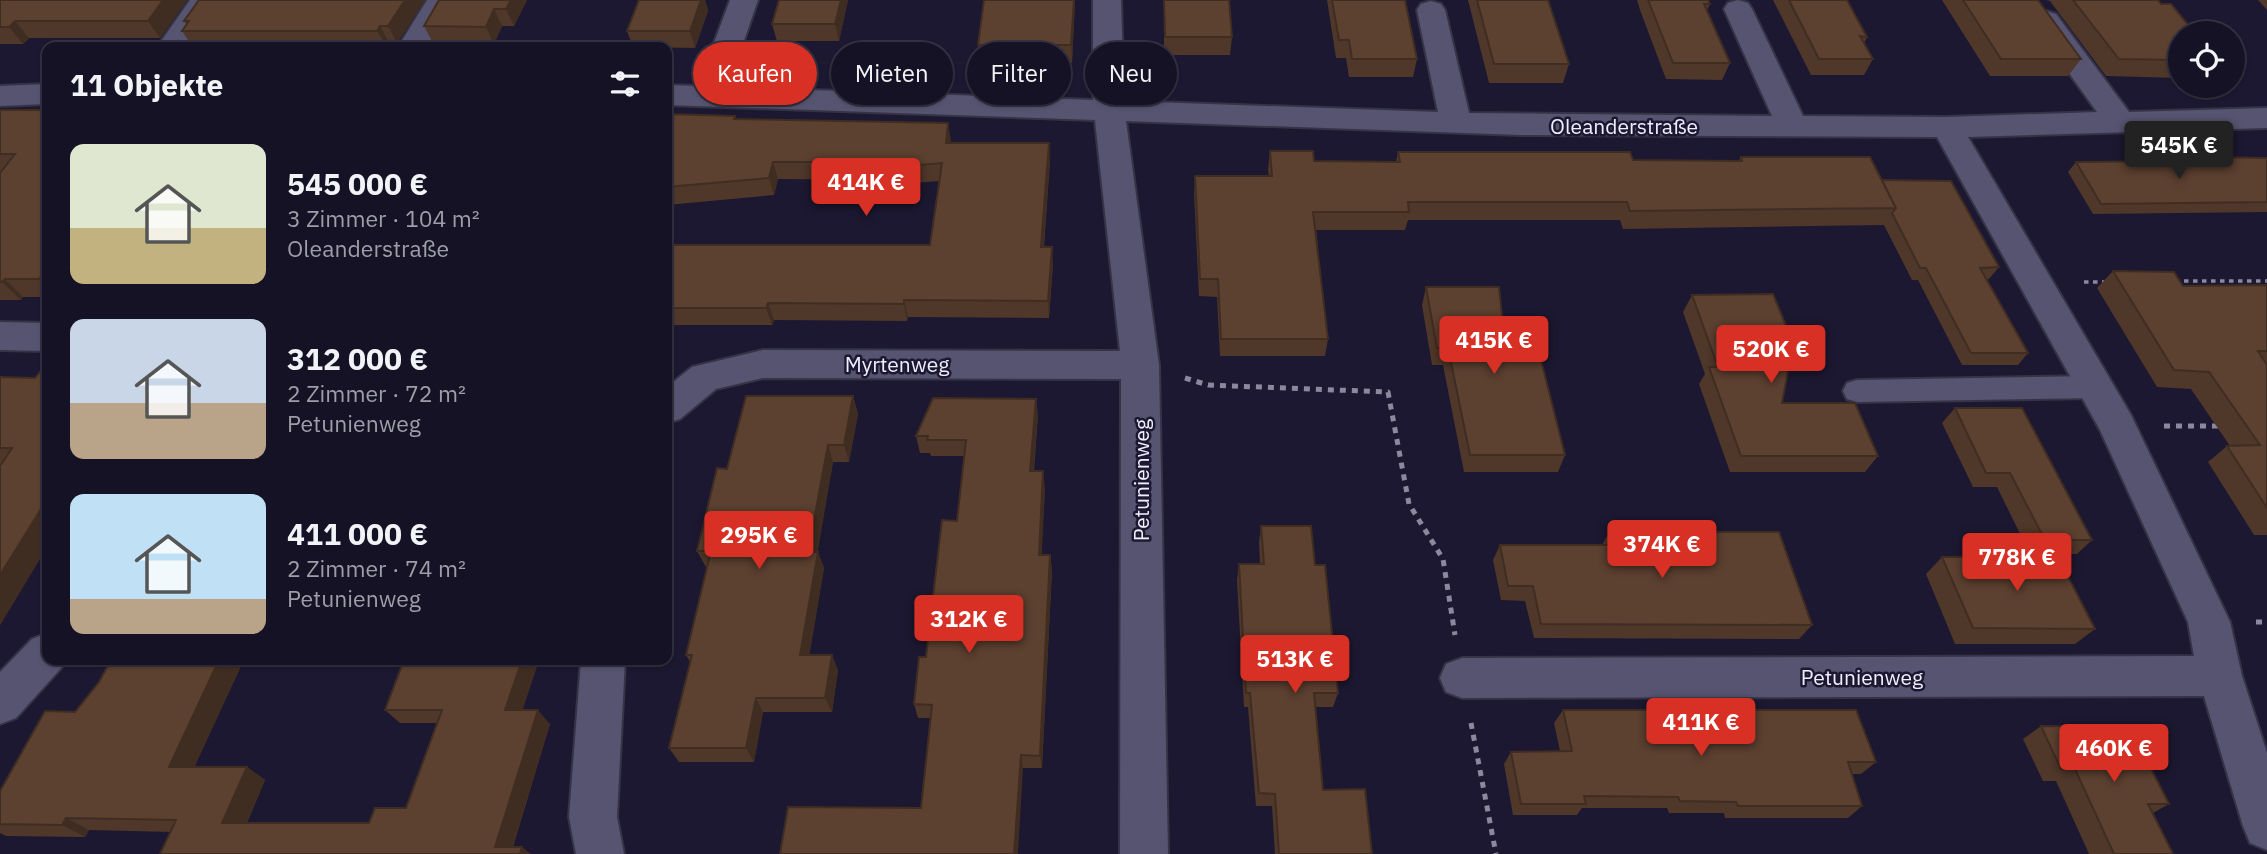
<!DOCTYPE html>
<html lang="de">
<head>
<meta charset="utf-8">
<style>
  body { margin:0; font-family:"IBM Plex Sans",sans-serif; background:#1e1b2d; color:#f1f3f6; height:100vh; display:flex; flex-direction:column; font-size:26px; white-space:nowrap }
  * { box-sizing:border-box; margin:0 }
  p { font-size:23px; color:#9d9ea7 }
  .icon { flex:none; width:38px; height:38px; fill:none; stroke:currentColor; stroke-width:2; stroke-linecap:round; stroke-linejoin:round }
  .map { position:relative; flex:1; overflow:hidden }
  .side { position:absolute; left:42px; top:42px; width:630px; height:623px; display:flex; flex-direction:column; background:#151225; border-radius:14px; box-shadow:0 2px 5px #0004,0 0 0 2px #343242 }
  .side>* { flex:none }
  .guide { position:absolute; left:693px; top:42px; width:665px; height:63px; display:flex; gap:14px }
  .buttons { position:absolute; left:2168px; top:21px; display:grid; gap:14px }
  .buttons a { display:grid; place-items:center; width:77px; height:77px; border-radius:50%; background:#151225; box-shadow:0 2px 5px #0004,0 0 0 2px #343242; font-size:35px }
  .price { position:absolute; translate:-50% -60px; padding:0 16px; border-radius:7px; background:#d93025; color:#fff; font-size:23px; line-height:46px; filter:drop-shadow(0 2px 4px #0008) }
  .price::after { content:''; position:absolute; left:50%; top:42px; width:21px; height:16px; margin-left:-10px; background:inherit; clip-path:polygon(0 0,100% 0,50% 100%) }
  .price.current { background:#222; color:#fff }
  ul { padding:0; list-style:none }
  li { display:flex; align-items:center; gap:21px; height:175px; padding:0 28px }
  li span { display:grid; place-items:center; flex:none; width:196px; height:140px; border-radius:14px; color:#555 }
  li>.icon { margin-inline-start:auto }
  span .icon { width:84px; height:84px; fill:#fffc; stroke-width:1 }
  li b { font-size:30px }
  h2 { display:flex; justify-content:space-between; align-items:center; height:84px; padding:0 28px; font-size:30px }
  .chip { padding:0 24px; border-radius:32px; background:#151225; box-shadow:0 2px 5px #0004,0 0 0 2px #343242; font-size:24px; line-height:63px }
  .chip.current { background:#d93025; color:#fff }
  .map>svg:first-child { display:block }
</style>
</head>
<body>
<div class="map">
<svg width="2267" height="854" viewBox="0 0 2267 854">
  <rect width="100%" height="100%" fill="#1c1831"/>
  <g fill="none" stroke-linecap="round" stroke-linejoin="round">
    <g stroke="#353346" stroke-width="4">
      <path id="service" d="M2095 376 2105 379 2109 387 2105 395 2095 398 1857 402 1847 399 1843 391 1847 383 1857 380Z"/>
    </g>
    <g stroke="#353346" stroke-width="4">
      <g id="minor">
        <path d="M190 0H219L187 47H157Z"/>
        <path d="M427 0H455L428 47H398Z"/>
        <path d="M730 0H758L728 87 1093 100V0H1121L1124 101 1438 112 1417 10 1421 4 1431 1 1441 4 1445 10 1469 113 1772 116 1724 9 1728 3 1738 0 1748 3 1752 9 1803 116 1947 117 2097 112 2031 20 2036 14 2046 11 2056 14 2129 112 2267 108V128L1968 137 2131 415 2230 622 2242 676 2267 753V850L2250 843 2243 826 2204 696 1462 698 1446 692 1440 678 1446 664 1462 658 2194 656 2188 622 2100 430 1937 137 1521 135 1126 121 1159 365 1168 854H1120L1121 379 763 378 716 389 680 419 667 423V387L692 367 763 350 1120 351 1095 120 667 105V85L698 86Z"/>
        <path d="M47 84V104L0 106V86Z"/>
        <path d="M0 322 47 323V351L0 350Z"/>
        <path d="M47 633V660H66L62 667 16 718 0 724V672L32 639Z"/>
        <path d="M581 660H625L617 817 624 854H576L569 817Z"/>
      </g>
    </g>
    <g stroke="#8c899e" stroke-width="3.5" stroke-dasharray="4.5 4.5" stroke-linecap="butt">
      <path d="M2175 281H2267"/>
      <path d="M2084 282H2106"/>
    </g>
    <g stroke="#8c899e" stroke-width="5" stroke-dasharray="6 6" stroke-linecap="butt">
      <path d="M1185 378 1208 385 1388 392 1409 504 1443 559 1455 635"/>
      <path d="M2164 426H2221"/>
      <path d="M2256 622H2267"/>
      <path d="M1471 723 1496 854"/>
    </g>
    <use href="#service" fill="#575471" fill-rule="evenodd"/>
    <use href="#minor" fill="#575471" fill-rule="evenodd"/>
  </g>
  <g fill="#4f3729">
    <path d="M0 0H187L160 38H29L23 44H0Z"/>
    <path d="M199 0H425L397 43H389L387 47H193L182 31 186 24 184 21Z"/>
    <path d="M527 0 514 26H502L494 44 433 43 424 26Z"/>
    <path d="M638 0H705L708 11 695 48 633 47 627 31 639 1Z"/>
    <path d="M848 0 839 41H777L772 24Z"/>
    <path d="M1075 0 1072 63H980L978 45Z"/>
    <path d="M1164 0 1232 37 1230 55H1164Z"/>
    <path d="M1327 0H1405L1417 59 1413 77H1349L1346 58H1336Z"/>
    <path d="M1468 0H1548L1569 64 1563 83H1489Z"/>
    <path d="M1637 0H1708L1710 4 1707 10 1730 63 1722 80 1666 79 1640 10Z"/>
    <path d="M1773 0H1847L1867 37 1864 43 1873 59 1864 75H1811Z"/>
    <path d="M1942 0H2038L2081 59 2068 76H1990Z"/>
    <path d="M2046 0H2158L2180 33V78L2106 76 2050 1Z"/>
    <path d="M2258 0H2267V10Z"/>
    <path d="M0 110H47V297H23L21 300H0V173L1 172H0Z"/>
    <path d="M667 114 737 119 951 141 950 143 1050 161 1044 247 1053 264 1049 318 908 317 907 321 774 320 772 325H667V245H930L939 181 887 185 886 180 778 179 774 195 667 205Z"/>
    <path d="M1270 151 1314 161 1396 162 1398 152 1633 160 1739 161 1741 157 1882 180 1999 267 1989 279 1987 280 2028 353 2018 365H1962L1918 280H1912L1884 225 1623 229 1620 220H1408L1405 230H1316L1328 339 1325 356H1220L1217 297 1199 296 1194 194 1195 176H1269L1268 170Z"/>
    <path d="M2203 157 2267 158V212L2093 214 2068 172 2076 162 2200 161Z"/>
    <path d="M2113 271 2183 286 2267 285V535H2254L2208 462 2227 446H2230L2191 389 2157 387 2097 288Z"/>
    <path d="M1426 287 1505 345 1565 455 1558 472H1464L1443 365H1432L1422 305Z"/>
    <path d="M1692 295 1782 403 1878 456 1865 472H1730L1699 384 1705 374 1683 312Z"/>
    <path d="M47 363V547L0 625 1 465H0V377L35 378Z"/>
    <path d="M853 396 858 414 849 462H833L817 552 824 568 809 655 838 670 832 712H763L754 762H679L669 748 690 662 686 655 707 567H706L697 551 727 469Z"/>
    <path d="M1955 408 2092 540 2077 554H2030L1997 487H1973L1942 423Z"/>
    <path d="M1038 415 1034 471 1045 488 1041 555H1050L1052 570 1042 768H1023L921 808 930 718H918L914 704 926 657 957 521 964 456H931L930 453H920L916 436Z"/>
    <path d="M1261 526 1315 565 1338 693 1333 707H1315L1323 790 1372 854H1275L1272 806H1256L1248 707H1244L1237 580 1239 564H1260L1259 542Z"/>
    <path d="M1609 532 1812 625 1799 639 1534 638 1525 601 1501 600 1493 560 1500 545H1602Z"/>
    <path d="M1942 557 2095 629 2075 644H1955L1926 574Z"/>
    <path d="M111 660H255L252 667 241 666 194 767H247L265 780 247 823H369L406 808 437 723H400L385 710 539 660 522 710 550 724 513 847 171 832 89 830 85 837 6 836 0 833V791L75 712 99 682Z"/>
    <path d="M1563 710 1876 762 1861 774H1852L1862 806 1848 818H1725L1724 813H1669L1667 808H1582L1577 815H1513L1504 764 1511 752 1560 751 1554 723Z"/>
    <path d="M2041 726 2169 804 2153 813 2173 854H2089L2056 781H2043L2023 739Z"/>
  </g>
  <g fill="#402d22">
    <path d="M163 0H187L160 38 148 21Z"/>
    <path d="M405 0H425L397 43 388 26Z"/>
    <path d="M511 0H527L514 26 506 9Z"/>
    <path d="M701 0H705L708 11 695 48 690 31Z"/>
    <path d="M841 0H848L839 41 835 24Z"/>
    <path d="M1074 0H1075V1L1072 63 1071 45Z"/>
    <path d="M494 9 502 26 494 44 486 27Z"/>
    <path d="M15 21 29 38 23 44 9 27Z"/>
    <path d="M380 26 389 43 387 47 377 31Z"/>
    <path d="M948 123 951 141 948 160 946 143Z"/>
    <path d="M1049 143 1050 161 1042 264 1041 247Z"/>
    <path d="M773 162 778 179 774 195 769 178Z"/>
    <path d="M1052 247 1053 264 1049 318 1048 301Z"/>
    <path d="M42 275 47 281V288L39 279Z"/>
    <path d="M5 279 23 297 21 300 2 282Z"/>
    <path d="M904 300 908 317 907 321 904 304Z"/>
    <path d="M768 303 774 320 772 325 766 308Z"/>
    <path d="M853 396 858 414 849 462 844 445Z"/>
    <path d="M1036 399 1038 415 1032 487 1030 471Z"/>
    <path d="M828 445 833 462 815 568 808 552Z"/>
    <path d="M1043 471 1045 488 1041 570 1039 555Z"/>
    <path d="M43 506 47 510V547L0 625V575Z"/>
    <path d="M818 552 824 568 807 670 800 655Z"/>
    <path d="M1050 555 1052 570 1042 768 1040 756Z"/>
    <path d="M832 655 838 670 832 712 825 698Z"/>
    <path d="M219 660H232L241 666 189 779 169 767Z"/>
    <path d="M243 660H255L252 667Z"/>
    <path d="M522 660H539L518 724 505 710Z"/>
    <path d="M756 698 763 712 754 762 746 748Z"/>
    <path d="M538 710 550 724 510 854 495 847Z"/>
    <path d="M1021 755 1023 768 1018 854H1014Z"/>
    <path d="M247 767 265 780 241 835 222 823Z"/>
    <path d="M66 818 89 830 85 837 62 825Z"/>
    <path d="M522 847 531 854H520Z"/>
  </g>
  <g fill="#5c4030" stroke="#402d22" stroke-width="2">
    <path d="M0 0H163L148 21H15L9 27H0Z"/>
    <path d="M199 0H405L388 26H380L377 31H182L189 21H184Z"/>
    <path d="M439 0H511L506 9H494L486 27 424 26Z"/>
    <path d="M639 0H701L690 31H627Z"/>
    <path d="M779 0H841L835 24H772Z"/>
    <path d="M984 0H1074L1071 45H978Z"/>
    <path d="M1164 0H1229L1232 37H1165Z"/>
    <path d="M1332 0H1405L1417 59H1352L1349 40H1339Z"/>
    <path d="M1477 0H1548L1569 64H1494Z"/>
    <path d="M1648 0H1708L1710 4H1704L1730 63H1673Z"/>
    <path d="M1789 0H1847L1867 37 1860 36 1873 59H1819Z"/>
    <path d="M1963 0H2038L2081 59H2001Z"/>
    <path d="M2073 0H2158L2161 4H2171L2195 33H2180V60L2119 59Z"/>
    <path d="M0 110H47V275H42L39 279H5L2 282H0V173L15 154H0Z"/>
    <path d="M667 114 735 116 734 119 948 123 946 143H1049L1041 247H1052L1048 301 904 300V304L768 303 766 308H667V245H930L942 163 884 168 885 162H773L769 178 667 187Z"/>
    <path d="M1270 151H1313L1314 161 1400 162 1398 152H1630L1633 160 1742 161 1741 157H1870L1896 208 1630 211 1627 202H1408L1409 212H1313L1328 339H1221L1218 279H1200L1195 176H1272Z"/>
    <path d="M2203 157 2267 158V202L2101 204 2076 162 2206 161Z"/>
    <path d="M1882 180 1951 181 1999 267 1980 268 2028 353H1971L1926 268H1920L1892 213 1896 208Z"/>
    <path d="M2113 271 2174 272 2183 286 2267 285V351H2258L2267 365V508L2227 446 2260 445 2209 372 2174 370Z"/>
    <path d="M1426 287H1499L1505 345 1537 344 1565 455H1470L1448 348H1437Z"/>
    <path d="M1773 294 1793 343 1782 403H1855L1878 456H1741L1709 367H1718L1692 295Z"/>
    <path d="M47 363V506H43L0 575V466L12 448H0V377L35 378Z"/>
    <path d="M746 396H853L844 445H828L808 552H818L800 655H832L825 698H756L746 748H669L692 655H686L711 551H697L717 468 727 469Z"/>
    <path d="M933 398 1036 399 1030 471H1043L1039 555H1050L1040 756 1021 755 1014 854H780L788 807 921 808 932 705 914 704 919 657H926L942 520 957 521 966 440H927L928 436H916Z"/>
    <path d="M1955 408H2022L2092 540H2045L2010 473H1986Z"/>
    <path d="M1261 526H1311L1315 565H1325L1338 693H1314L1323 790 1365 789 1372 854H1279L1275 794 1259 793 1250 693H1246L1239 564H1264Z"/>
    <path d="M1609 532H1779L1812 625 1541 624 1533 586H1508L1500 545H1613Z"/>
    <path d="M1942 557H2058L2095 629 1973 628Z"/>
    <path d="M111 660H219L169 767H247L222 823H369L375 808H406L442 710H385L404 660H522L505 710H538L495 847H522L520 854H160L176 820 66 818 62 825 0 824V791L45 711 75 712 99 682Z"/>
    <path d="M1563 710H1856L1876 762H1848L1862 806H1738L1736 802 1680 801 1678 797 1584 796 1586 804H1521L1511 752 1572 751Z"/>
    <path d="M2041 726 2130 727 2169 804H2148L2173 854H2114L2075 769H2061Z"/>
  </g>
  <g text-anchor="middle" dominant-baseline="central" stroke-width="5" stroke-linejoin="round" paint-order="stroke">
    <g font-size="21" fill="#efeeff" stroke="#1c1831">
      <text x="1624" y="126">Oleanderstraße</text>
      <text x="897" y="364">Myrtenweg</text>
      <text transform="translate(1141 480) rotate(-90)">Petunienweg</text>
      <text x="1862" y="677">Petunienweg</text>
    </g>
  </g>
</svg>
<div class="buttons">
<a><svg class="icon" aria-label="locate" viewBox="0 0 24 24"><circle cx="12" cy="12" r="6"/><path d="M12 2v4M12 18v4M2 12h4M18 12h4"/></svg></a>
</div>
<b class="price current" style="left:2179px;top:181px">545K €</b>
<b class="price" style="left:866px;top:218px">414K €</b>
<b class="price" style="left:1494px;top:376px">415K €</b>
<b class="price" style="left:1771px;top:385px">520K €</b>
<b class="price" style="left:759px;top:571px">295K €</b>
<b class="price" style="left:1662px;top:580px">374K €</b>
<b class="price" style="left:2017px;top:593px">778K €</b>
<b class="price" style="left:969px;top:655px">312K €</b>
<b class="price" style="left:1295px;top:695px">513K €</b>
<b class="price" style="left:1701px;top:758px">411K €</b>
<b class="price" style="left:2114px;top:784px">460K €</b>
<div class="guide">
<a class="chip current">Kaufen</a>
<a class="chip">Mieten</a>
<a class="chip">Filter</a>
<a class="chip">Neu</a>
</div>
<section class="side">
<h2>11 Objekte<svg class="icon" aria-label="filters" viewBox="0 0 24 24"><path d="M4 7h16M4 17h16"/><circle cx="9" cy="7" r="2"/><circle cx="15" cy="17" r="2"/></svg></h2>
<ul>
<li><span style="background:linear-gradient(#dfe7d0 60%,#c2b280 0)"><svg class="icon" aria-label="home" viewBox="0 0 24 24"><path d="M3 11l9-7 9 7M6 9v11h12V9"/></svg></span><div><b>545 000 €</b><p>3 Zimmer · 104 m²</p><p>Oleanderstraße</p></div></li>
<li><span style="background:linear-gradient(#c9d6e8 60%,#b9a48a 0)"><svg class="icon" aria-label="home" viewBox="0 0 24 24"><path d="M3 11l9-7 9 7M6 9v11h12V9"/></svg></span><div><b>312 000 €</b><p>2 Zimmer · 72 m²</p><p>Petunienweg</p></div></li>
<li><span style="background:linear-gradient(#bfe0f5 75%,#b9a48a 0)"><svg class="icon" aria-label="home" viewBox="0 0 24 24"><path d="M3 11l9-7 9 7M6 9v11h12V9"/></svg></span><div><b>411 000 €</b><p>2 Zimmer · 74 m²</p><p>Petunienweg</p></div></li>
</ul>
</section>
</div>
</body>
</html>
